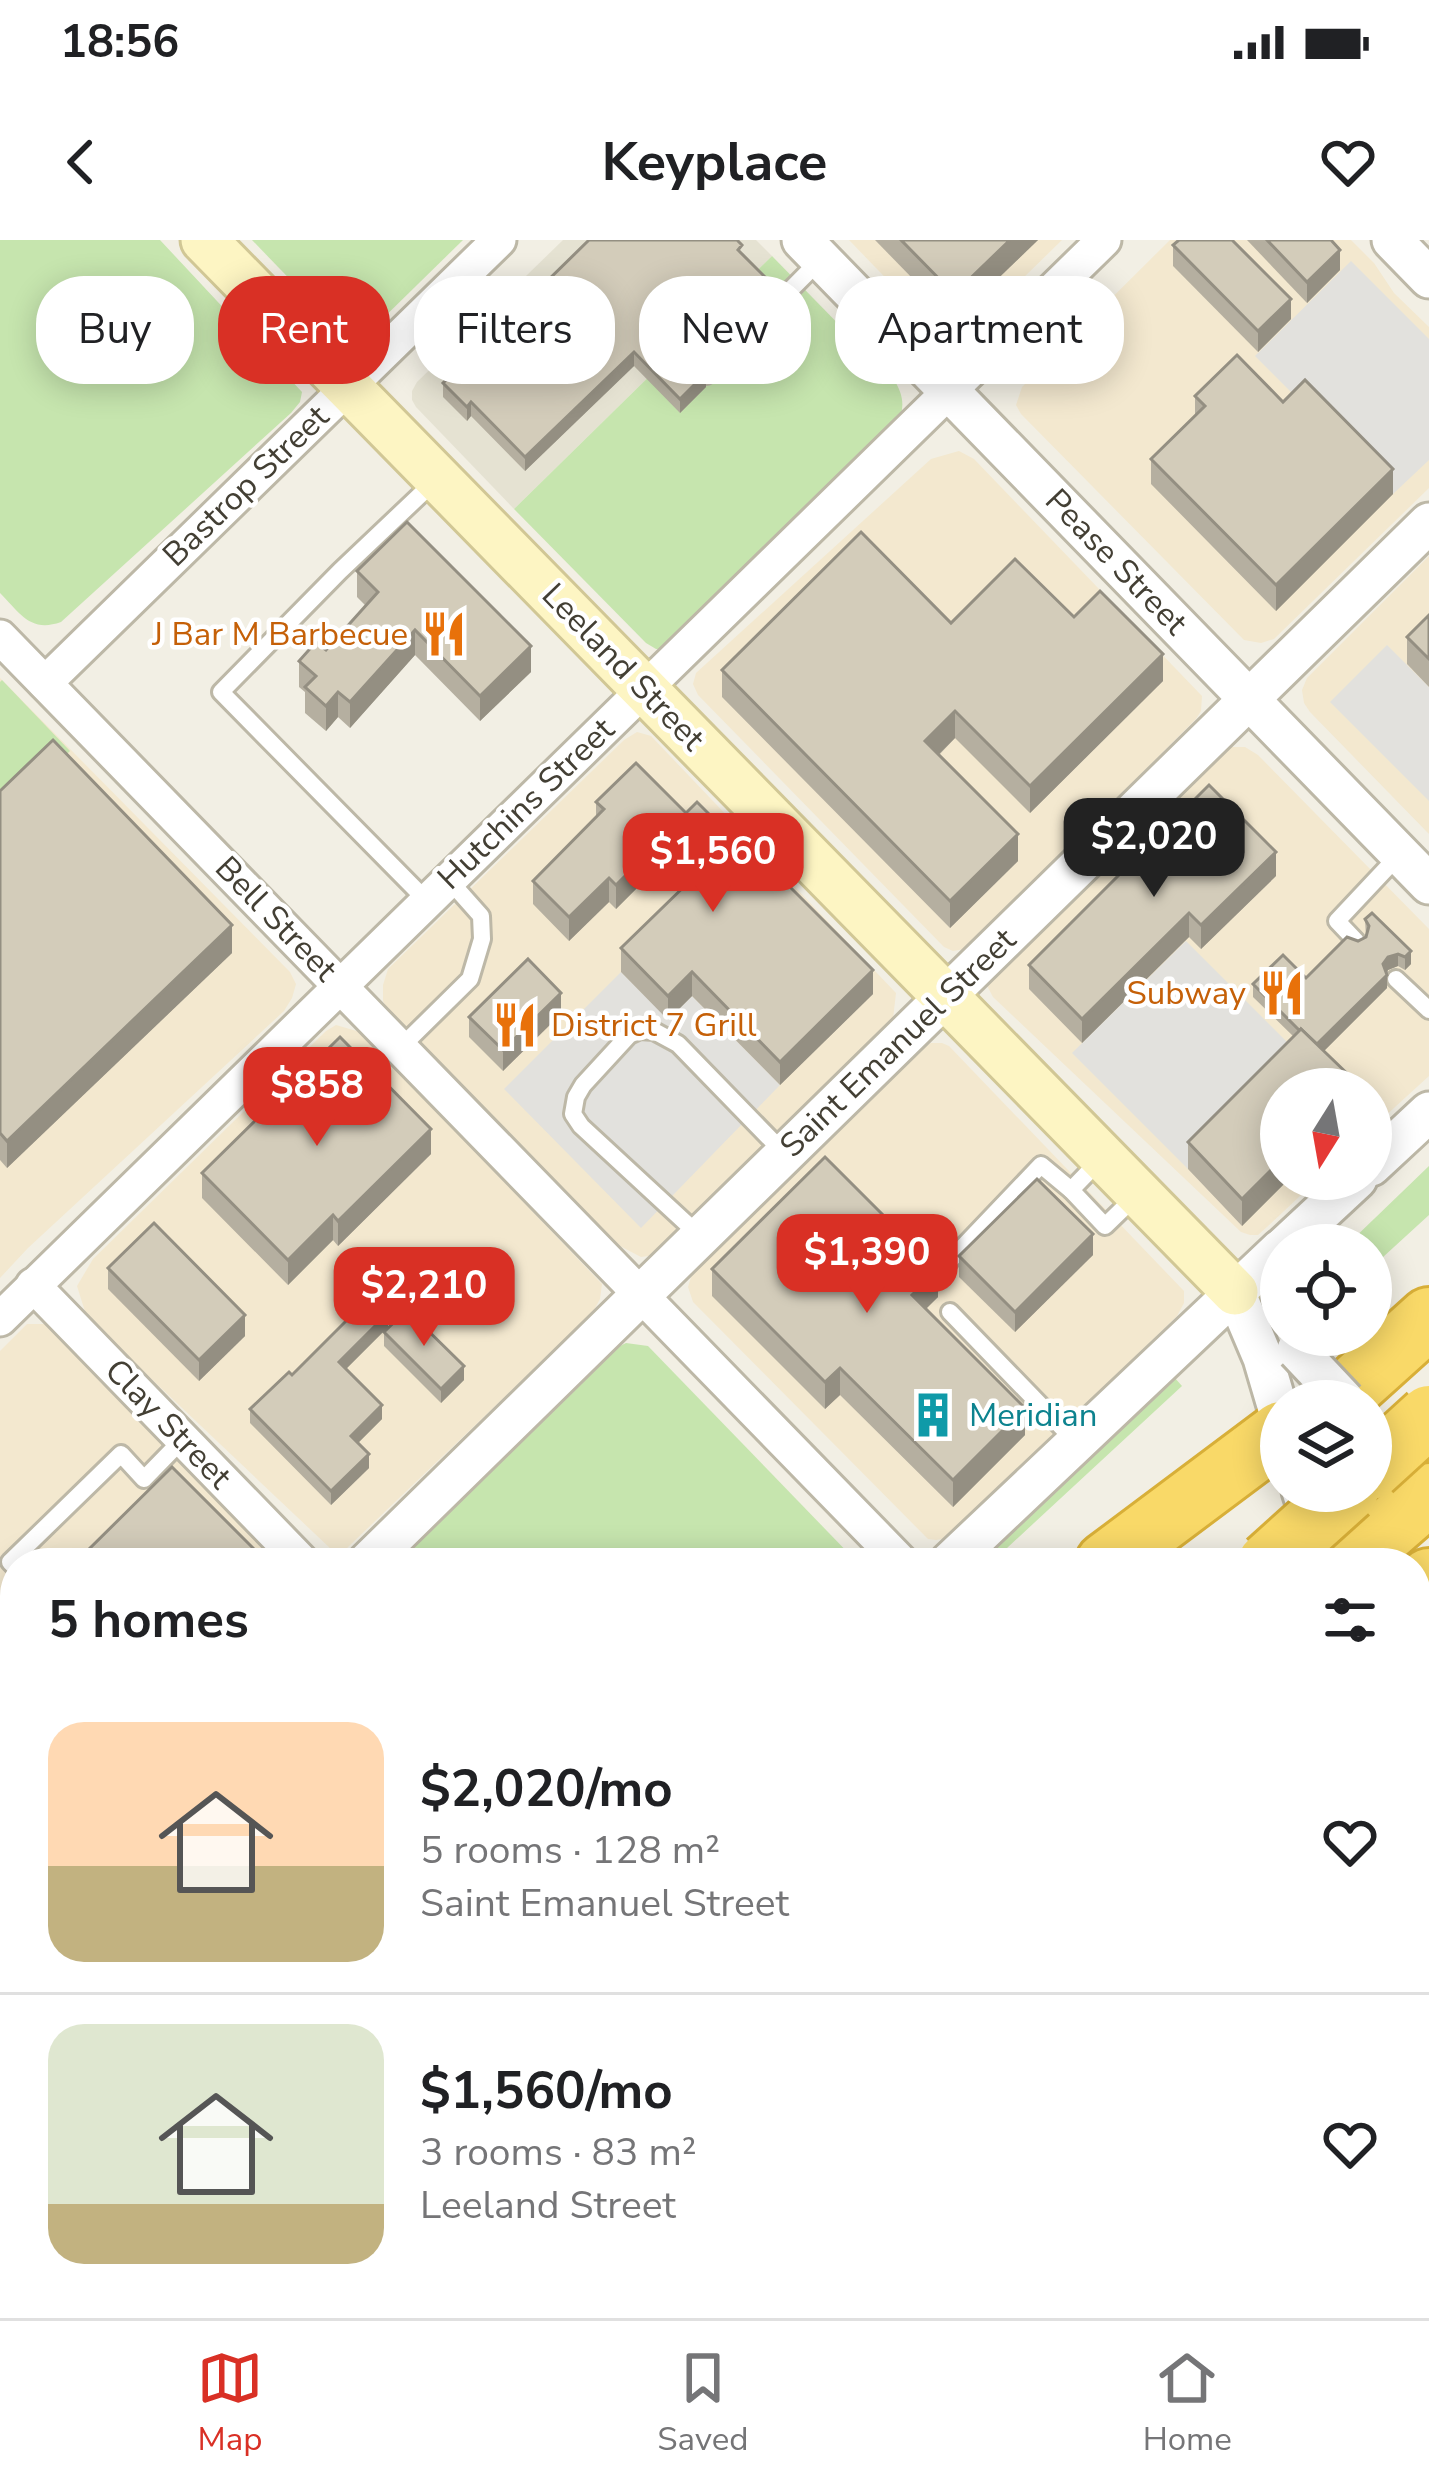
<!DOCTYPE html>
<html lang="en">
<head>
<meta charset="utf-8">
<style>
  body { margin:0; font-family:"Nunito Sans",sans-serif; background:#f6f6f6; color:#202124; height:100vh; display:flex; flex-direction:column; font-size:45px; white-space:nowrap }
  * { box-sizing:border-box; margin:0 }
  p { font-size:39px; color:#757577 }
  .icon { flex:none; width:66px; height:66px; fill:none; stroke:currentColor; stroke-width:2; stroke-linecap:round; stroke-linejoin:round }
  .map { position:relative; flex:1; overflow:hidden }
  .side { position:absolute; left:0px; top:1308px; width:1431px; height:771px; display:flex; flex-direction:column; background:#fff; border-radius:48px 48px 0 0; box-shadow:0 6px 30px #0003 }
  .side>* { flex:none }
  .guide { position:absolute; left:36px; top:36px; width:1359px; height:108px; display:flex; gap:24px }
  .needle { width:78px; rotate:191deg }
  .tools { position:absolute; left:1260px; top:828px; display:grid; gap:24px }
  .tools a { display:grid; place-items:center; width:132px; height:132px; border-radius:50%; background:#fff; box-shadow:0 6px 30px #0003; font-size:60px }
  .price { position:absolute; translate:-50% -102px; padding:0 27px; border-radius:24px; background:#d93025; color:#fff; font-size:39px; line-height:78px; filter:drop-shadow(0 3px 6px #0008) }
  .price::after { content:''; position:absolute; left:50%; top:72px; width:36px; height:27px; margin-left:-18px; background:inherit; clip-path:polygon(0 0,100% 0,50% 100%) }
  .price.selected { background:#222; color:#fff }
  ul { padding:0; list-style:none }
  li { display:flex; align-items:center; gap:36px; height:300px; padding:0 48px }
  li+li { border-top:3px solid #e0e0e0 }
  li span { display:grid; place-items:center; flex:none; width:336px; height:240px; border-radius:36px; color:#555 }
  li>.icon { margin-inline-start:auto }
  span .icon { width:144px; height:144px; fill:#fffc; stroke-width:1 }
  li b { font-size:51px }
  h2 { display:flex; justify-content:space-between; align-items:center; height:144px; padding:0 48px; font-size:51px }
  .chip { padding:0 42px; border-radius:48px; background:#fff; box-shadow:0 6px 30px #0003; font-size:42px; line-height:108px }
  .chip.selected { background:#d93025; color:#fff }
  .status { display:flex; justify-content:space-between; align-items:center; height:84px; padding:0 60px; background:#fff; direction:ltr }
  .status svg { height:33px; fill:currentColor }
  header { display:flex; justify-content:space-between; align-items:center; height:156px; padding:0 48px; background:#fff; font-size:54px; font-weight:700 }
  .dock { display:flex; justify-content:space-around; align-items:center; height:168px; border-top:3px solid #e0e0e0; background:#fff; font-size:33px; color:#757577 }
  .dock a { display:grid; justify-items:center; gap:6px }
  .dock .selected { color:#d93025 }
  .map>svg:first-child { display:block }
</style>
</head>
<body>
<div class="status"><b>18:56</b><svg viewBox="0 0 49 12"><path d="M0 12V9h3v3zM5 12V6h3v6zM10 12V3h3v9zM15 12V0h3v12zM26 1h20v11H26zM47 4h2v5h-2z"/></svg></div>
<header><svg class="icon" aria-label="back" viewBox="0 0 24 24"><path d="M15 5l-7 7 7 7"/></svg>Keyplace<svg class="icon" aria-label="heart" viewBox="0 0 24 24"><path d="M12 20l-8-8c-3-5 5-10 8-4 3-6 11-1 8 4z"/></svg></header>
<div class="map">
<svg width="1429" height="2078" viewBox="0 0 1429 2078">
  <rect width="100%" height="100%" fill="#f2efe4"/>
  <path fill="#e5e2d2" d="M563 0H756L772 16 514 269 416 167 412 160V151L417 142Z"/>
  <g fill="#f3e8cf">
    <path d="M849 0H1062L967 93 955 96 941 93 932 86Z"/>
    <path d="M1170 0H1351L1374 23 1394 53 1429 87V248L1274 399 1261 403 1244 400 1021 174 1016 165 1022 147Z"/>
    <path d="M959 211 974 219 1202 456 1201 471 1196 479 974 701 964 709 953 711 944 707 698 455 693 444 696 433 931 219Z"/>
    <path d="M1429 316V594L1310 472 1304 463 1302 450 1307 438Z"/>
    <path d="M0 438 290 732 296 744 292 758 284 771 28 1008 0 1038Z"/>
    <path d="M637 492 651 496 896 753 893 779 656 1015 641 1017 620 1006 393 780 383 761V745L388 729 624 500Z"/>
    <path d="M1231 507H1245L1258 515 1429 689V836L1371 889V849H1281V939H1318L1267 987 1258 995H1250L1241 992 993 757 985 742 988 733Z"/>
    <path d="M336 785 360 792 602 1044 600 1059 593 1072 346 1309 337 1311 332 1310 87 1078 77 1046 93 1019 326 791Z"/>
    <path d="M931 803H942L949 806 1184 1051V1063L1177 1076 949 1298 936 1300 928 1299 693 1062 688 1047 692 1034 920 809Z"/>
    <path d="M27 1084H49L286 1323H15V1587L0 1572V1111Z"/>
    <path d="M1429 1506V1796L1416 1767V1518Z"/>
  </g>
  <g fill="#c6e5ae">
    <path d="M0 0H160L302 152 300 162 291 173 61 382C30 393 20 373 0 353Z"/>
    <path d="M252 0H463L368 93 354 95 335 86Z"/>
    <path d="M772 16 896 143C903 156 904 165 900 179L665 409H656L646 403 514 269Z"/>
    <path d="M2 440 70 511 0 578V442Z"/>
    <path d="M1429 926V975L1371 1028V1005H1347Z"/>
    <path d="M626 1103 648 1106 858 1323H395L616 1108Z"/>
    <path d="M1174 1137 1182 1146 1007 1308 1018 1323H975Z"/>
    <path d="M15 1823V1979L0 1964V1837Z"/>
  </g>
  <g fill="#e2e1dd">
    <path d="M1351 21 1429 99V220L1393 254 1255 116Z"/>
    <path d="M1387 405 1429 447V561L1330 462Z"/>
    <path d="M1186 701 1301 816 1188 929 1072 813Z"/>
    <path d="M621 732 668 779 692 756 780 845 641 988 504 849Z"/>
    <path d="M1106 2064H1361L1347 2078H1119Z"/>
  </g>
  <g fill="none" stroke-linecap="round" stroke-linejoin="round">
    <g stroke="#bdb8a7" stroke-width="22">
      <g id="service">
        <path d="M706 135 819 21"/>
        <path d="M427 661 221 452 340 331 437 239"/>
        <path d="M1356 701 1337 681 1399 615"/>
        <path d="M1396 739 1429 770"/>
        <path d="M401 807 470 739 482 699 481 676 449 640"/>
        <path d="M1103 917 1071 950 1105 986 1138 954"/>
        <path d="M700 996 581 886 573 874 576 857 583 845 629 795 640 790 654 791 678 804 784 913"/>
        <path d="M940 1031 1041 925 1071 950"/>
        <path d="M950 1072 1076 1202"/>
        <path d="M15 1327 10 1322 121 1214 144 1239 183 1199"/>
        <path d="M0 1558 15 1544"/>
        <path d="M683 2078 744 2074 914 2078"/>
      </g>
    </g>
    <g stroke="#bdb8a7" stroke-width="39">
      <g id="minor">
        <path d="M0 397 902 1323"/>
        <path d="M45 443 499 0"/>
        <path d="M33 1045 303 1323"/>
        <path d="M0 1079 1104 0"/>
      </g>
    </g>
    <g stroke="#bdb8a7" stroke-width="45">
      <g id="tertiary">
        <path d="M802 0 1429 644"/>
        <path d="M1392 0 1429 38"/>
        <path d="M1371 926 1429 872"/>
        <path d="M1286 1005 1357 939"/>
        <path d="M1235 1052 1263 1118 1281 1179"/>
        <path d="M1302 1251 1310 1276 1316 1323"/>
        <path d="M367 1323 1429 283"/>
        <path d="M949 1323 1281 1009"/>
        <path d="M1416 1466 1429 1454"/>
        <path d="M0 1682 15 1667"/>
        <path d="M1416 1830 1429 1849"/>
      </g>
    </g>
    <g stroke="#d1c795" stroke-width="51">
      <g id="secondary">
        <path d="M204 0 1235 1052"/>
        <path d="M0 1618 15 1633"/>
        <path d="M195 2078 209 2064"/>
      </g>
    </g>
    <g stroke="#d8af38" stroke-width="66">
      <g id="motorway">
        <path d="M1337 1161 1429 1078"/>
        <path d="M1106 1323 1281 1192"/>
        <path d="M1350 1323 1429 1254"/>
        <path d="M1416 1352 1429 1339"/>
        <path d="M324 2078 339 2064"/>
        <path d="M387 2078 402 2064"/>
        <path d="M458 2078 474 2064"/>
        <path d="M545 2078 562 2064"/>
      </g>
    </g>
    <use href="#service" stroke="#fff" stroke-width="16"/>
    <use href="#minor" stroke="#fff" stroke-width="33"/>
    <use href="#tertiary" stroke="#fff" stroke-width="39"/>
    <use href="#secondary" stroke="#fdf5c3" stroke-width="45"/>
    <use href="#motorway" stroke="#f9d968" stroke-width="60"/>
    <g stroke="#bdb8a7" stroke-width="45" stroke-linecap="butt">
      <path id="tertiary-bridge" d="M1297 1110 1345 1161"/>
    </g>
    <g stroke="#d8af38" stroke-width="66" stroke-linecap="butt">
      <g id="motorway-bridge">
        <path d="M1371 1229 1429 1176"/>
        <path d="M1268 1323 1348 1251"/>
      </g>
    </g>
    <use href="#tertiary-bridge" stroke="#fff" stroke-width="39"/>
    <use href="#motorway-bridge" stroke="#f9d968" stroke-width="60"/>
  </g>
  <g fill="#b5afa0">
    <path d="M875 0H1038L954 81Z"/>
    <path d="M1247 0H1331L1340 30 1307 63Z"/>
    <path d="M1173 5 1291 79 1258 112 1173 26Z"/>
    <path d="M742 14 768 55 697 126 696 128 706 147 680 173 634 126 525 231 471 176 467 181 443 157V143Z"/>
    <path d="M1195 156 1283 162 1393 254 1276 371 1151 244V219L1195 176Z"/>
    <path d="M357 331 531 432 480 481 415 415 350 488 338 477 326 491 305 473V452L299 447V421L326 410 366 366 357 357Z"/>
    <path d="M1429 375V447L1407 424V397Z"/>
    <path d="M1074 377 1163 441 1030 573 955 498 939 515 1018 621 950 688 722 457V430L951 383Z"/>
    <path d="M0 551 232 713 7 928 0 920Z"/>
    <path d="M596 562 686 573 873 754 780 845 692 756 668 780 621 732V708L684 646 661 624 616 669 609 662 569 701 533 664V641L596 576Z"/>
    <path d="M1276 636 1201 709 1189 697 1082 803 1029 749V725Z"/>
    <path d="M1365 679 1411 724 1405 730 1398 726 1388 730 1387 748 1324 811 1358 849 1281 939H1289L1242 986 1188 929V902L1294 797 1253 757V744L1306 738 1366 697Z"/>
    <path d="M561 774 503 831 469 797V777Z"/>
    <path d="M431 914 338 1006 333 1000 288 1045 202 958V933Z"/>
    <path d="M1093 1015 1015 1092 959 1037V1016Z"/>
    <path d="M108 1028 245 1096 199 1141 108 1049Z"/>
    <path d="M712 1029 938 1057 925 1069 1025 1195 953 1267 840 1155 825 1169 712 1056Z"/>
    <path d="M388 1087 346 1129 382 1179 358 1203 369 1228 331 1265 250 1183V1169L292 1135Z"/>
    <path d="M384 1092 464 1140 441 1163 384 1106Z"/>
    <path d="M1429 1609V1717L1416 1704V1622Z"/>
    <path d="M15 1924V2064H117V2078H0V2071L9 2062 0 2054V1938Z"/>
  </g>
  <g fill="#948f82">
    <path d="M1010 0H1038L954 81V54Z"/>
    <path d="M1340 10V30L1307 63V42Z"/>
    <path d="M768 40V55L692 133V119L697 112Z"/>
    <path d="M1291 59V79L1258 112V91Z"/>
    <path d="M634 112V126L525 231V217Z"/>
    <path d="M706 133V147L680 173V159Z"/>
    <path d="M471 162V176L467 181V167Z"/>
    <path d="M1393 229V254L1276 371V345Z"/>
    <path d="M415 390V415L350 488V462Z"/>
    <path d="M531 406V432L480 481V456Z"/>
    <path d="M1163 414V441L1030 573V546Z"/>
    <path d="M338 452V477L326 491V466Z"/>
    <path d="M955 471V498L925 528V501Z"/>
    <path d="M1018 594V621L950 688V661Z"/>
    <path d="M661 600V624L616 669V645Z"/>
    <path d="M1276 612V636L1201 709V685Z"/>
    <path d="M609 638V662L569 701V677Z"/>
    <path d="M1189 673V697L1082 803V779Z"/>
    <path d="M232 685V713L7 928V901Z"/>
    <path d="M1411 711V724L1405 730V717Z"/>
    <path d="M1398 714V726L1388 730 1383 737V724L1388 717Z"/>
    <path d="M873 730V754L780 845V822Z"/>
    <path d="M692 732V756L668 780V756Z"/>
    <path d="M1387 735V748L1316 819V806Z"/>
    <path d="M561 753V774L503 831V810Z"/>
    <path d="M431 889V914L338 1006V981Z"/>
    <path d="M1281 920V939H1289L1242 986V959Z"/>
    <path d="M333 975V1000L288 1045V1020Z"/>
    <path d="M1093 994V1015L1015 1092V1072Z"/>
    <path d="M938 1030V1057L912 1083V1055Z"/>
    <path d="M388 1073V1087L339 1136V1122Z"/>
    <path d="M245 1075V1096L199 1141V1120Z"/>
    <path d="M464 1126V1140L441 1163V1149Z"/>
    <path d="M840 1128V1155L825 1169V1142Z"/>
    <path d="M382 1165V1179L351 1210V1196Z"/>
    <path d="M1025 1168V1195L953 1267V1240Z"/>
    <path d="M369 1214V1228L331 1265V1251Z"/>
    <path d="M110 2064H117V2078H95Z"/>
  </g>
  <g fill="#d3ccba" stroke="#948f82" stroke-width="3">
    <path d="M589 0H737L742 5 738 10 768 40 697 112 692 119 694 125 698 131 706 133 680 159 634 112 525 217 471 162 467 167 443 143Z"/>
    <path d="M901 0H1010L954 54Z"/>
    <path d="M1179 0H1232L1291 59 1258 91 1173 5Z"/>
    <path d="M1267 0H1331L1340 10 1307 42Z"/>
    <path d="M1237 115 1283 162 1305 140 1393 229 1276 345 1151 219 1205 166 1195 156Z"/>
    <path d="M407 282 531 406 480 456 415 390 350 462 338 452 326 466 305 447 316 436 299 421 316 402 326 410 378 352 357 331Z"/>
    <path d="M861 292 951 383 1015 319 1074 377 1100 351 1163 414 1030 546 955 471 925 501 1018 594 950 661 722 430Z"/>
    <path d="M1429 375V419L1407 397Z"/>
    <path d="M53 500 232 685 7 901 0 893V551Z"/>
    <path d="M636 523 686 573 697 562 733 598 737 594 873 730 780 822 692 732 668 756 621 708 696 635 661 600 616 645 609 638 569 677 533 641 604 569 596 562Z"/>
    <path d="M1209 545 1276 612 1201 685 1189 673 1082 779 1029 725Z"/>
    <path d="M1372 673 1411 711 1405 717 1398 714 1388 717 1383 724 1387 735 1317 804 1301 789 1300 791 1253 744 1283 715 1306 738 1347 697 1358 701 1366 697 1369 686 1365 679Z"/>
    <path d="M528 719 561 753 503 810 469 777Z"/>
    <path d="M1301 789 1358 844 1353 849H1281V920L1242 959 1188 902Z"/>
    <path d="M340 797 431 889 338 981 333 975 288 1020 202 933Z"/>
    <path d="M825 917 938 1030 912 1055 1025 1168 953 1240 840 1128 825 1142 712 1029Z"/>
    <path d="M1037 939 1093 994 1015 1072 959 1016Z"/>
    <path d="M154 983 245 1075 199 1120 108 1028Z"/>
    <path d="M371 1056 388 1073 339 1122 382 1165 351 1196 369 1214 331 1251 250 1169 289 1132 292 1135Z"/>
    <path d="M407 1070 464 1126 441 1149 384 1092Z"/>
    <path d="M172 1227 257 1312 247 1323H85L80 1318Z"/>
    <path d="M1429 1609V1690L1416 1677V1622Z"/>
    <path d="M15 1924V2043L0 2028V1938Z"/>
    <path d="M15 2056V2064H110L95 2078H0V2071Z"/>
  </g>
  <defs>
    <g id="restaurant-bare" transform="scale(3.6)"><path d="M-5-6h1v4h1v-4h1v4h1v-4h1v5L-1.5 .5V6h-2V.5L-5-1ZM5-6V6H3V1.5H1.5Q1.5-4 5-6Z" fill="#e8710a" stroke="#fff" stroke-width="2.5" paint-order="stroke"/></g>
    <g id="building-bare" transform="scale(3.6)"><path d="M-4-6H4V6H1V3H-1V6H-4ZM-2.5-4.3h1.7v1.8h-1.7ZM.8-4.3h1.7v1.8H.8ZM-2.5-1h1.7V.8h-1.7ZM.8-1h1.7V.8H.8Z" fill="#0f9aa8" stroke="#fff" stroke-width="2.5" paint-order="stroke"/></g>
  </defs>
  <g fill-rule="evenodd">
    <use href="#restaurant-bare" x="444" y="394"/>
    <use href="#restaurant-bare" x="1282" y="753"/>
    <use href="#restaurant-bare" x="515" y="785"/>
    <use href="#building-bare" x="933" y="1175"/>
  </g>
  <g text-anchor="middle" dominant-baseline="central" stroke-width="9" stroke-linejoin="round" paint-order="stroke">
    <g font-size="33" fill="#433f34" stroke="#fff">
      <text transform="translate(246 246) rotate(-44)">Bastrop Street</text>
      <text transform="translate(1116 322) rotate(46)">Pease Street</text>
      <text transform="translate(623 427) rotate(46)">Leeland Street</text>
      <text transform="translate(526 564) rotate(-44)">Hutchins Street</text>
      <text transform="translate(276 679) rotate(46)">Bell Street</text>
      <text transform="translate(898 803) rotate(-44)">Saint Emanuel Street</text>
      <text transform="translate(168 1184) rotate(46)">Clay Street</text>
    </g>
    <g font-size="33" fill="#c56008" stroke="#fff" text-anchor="end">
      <text x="408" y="394">J Bar M Barbecue</text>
      <text x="1246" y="753">Subway</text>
      <text x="551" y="785" text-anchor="start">District 7 Grill</text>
    </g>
    <g font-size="33" fill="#0d838f" stroke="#fff" text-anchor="start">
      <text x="969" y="1175">Meridian</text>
    </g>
  </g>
</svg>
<div class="tools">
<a><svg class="needle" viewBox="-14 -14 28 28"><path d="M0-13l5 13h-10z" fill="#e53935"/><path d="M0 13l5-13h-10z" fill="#757577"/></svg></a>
<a><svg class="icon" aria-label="locate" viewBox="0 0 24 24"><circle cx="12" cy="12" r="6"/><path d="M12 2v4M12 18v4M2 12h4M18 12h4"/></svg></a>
<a><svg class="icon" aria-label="layers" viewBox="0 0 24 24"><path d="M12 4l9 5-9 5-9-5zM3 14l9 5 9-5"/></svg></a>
</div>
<b class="price selected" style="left:1154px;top:660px">$2,020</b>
<b class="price" style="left:713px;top:675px">$1,560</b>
<b class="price" style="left:317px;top:909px">$858</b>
<b class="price" style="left:867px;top:1076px">$1,390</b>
<b class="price" style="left:424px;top:1109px">$2,210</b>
<div class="guide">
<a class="chip">Buy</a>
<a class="chip selected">Rent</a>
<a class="chip">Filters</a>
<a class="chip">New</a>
<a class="chip">Apartment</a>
</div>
<section class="side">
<h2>5 homes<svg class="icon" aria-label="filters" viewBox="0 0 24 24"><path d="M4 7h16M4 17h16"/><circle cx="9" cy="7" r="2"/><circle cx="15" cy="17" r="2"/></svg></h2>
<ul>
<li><span style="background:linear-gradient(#ffd9b3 60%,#c2b280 0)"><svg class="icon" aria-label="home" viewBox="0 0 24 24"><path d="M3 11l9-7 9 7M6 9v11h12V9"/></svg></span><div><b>$2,020/mo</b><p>5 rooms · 128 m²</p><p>Saint Emanuel Street</p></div><svg class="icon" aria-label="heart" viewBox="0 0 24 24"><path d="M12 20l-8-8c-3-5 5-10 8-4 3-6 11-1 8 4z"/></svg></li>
<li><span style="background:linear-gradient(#dfe7d0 75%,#c2b280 0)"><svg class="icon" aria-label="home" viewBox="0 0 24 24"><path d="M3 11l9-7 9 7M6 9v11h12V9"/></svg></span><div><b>$1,560/mo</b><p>3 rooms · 83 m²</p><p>Leeland Street</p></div><svg class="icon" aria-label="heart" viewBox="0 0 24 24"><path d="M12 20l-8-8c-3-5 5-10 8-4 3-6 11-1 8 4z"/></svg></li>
</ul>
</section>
</div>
<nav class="dock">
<a class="selected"><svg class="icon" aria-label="map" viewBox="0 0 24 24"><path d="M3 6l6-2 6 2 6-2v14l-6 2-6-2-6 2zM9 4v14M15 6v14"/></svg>Map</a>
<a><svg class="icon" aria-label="saved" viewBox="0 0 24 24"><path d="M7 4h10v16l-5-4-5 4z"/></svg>Saved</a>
<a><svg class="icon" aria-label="home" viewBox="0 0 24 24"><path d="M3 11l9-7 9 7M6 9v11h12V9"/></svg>Home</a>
</nav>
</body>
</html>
